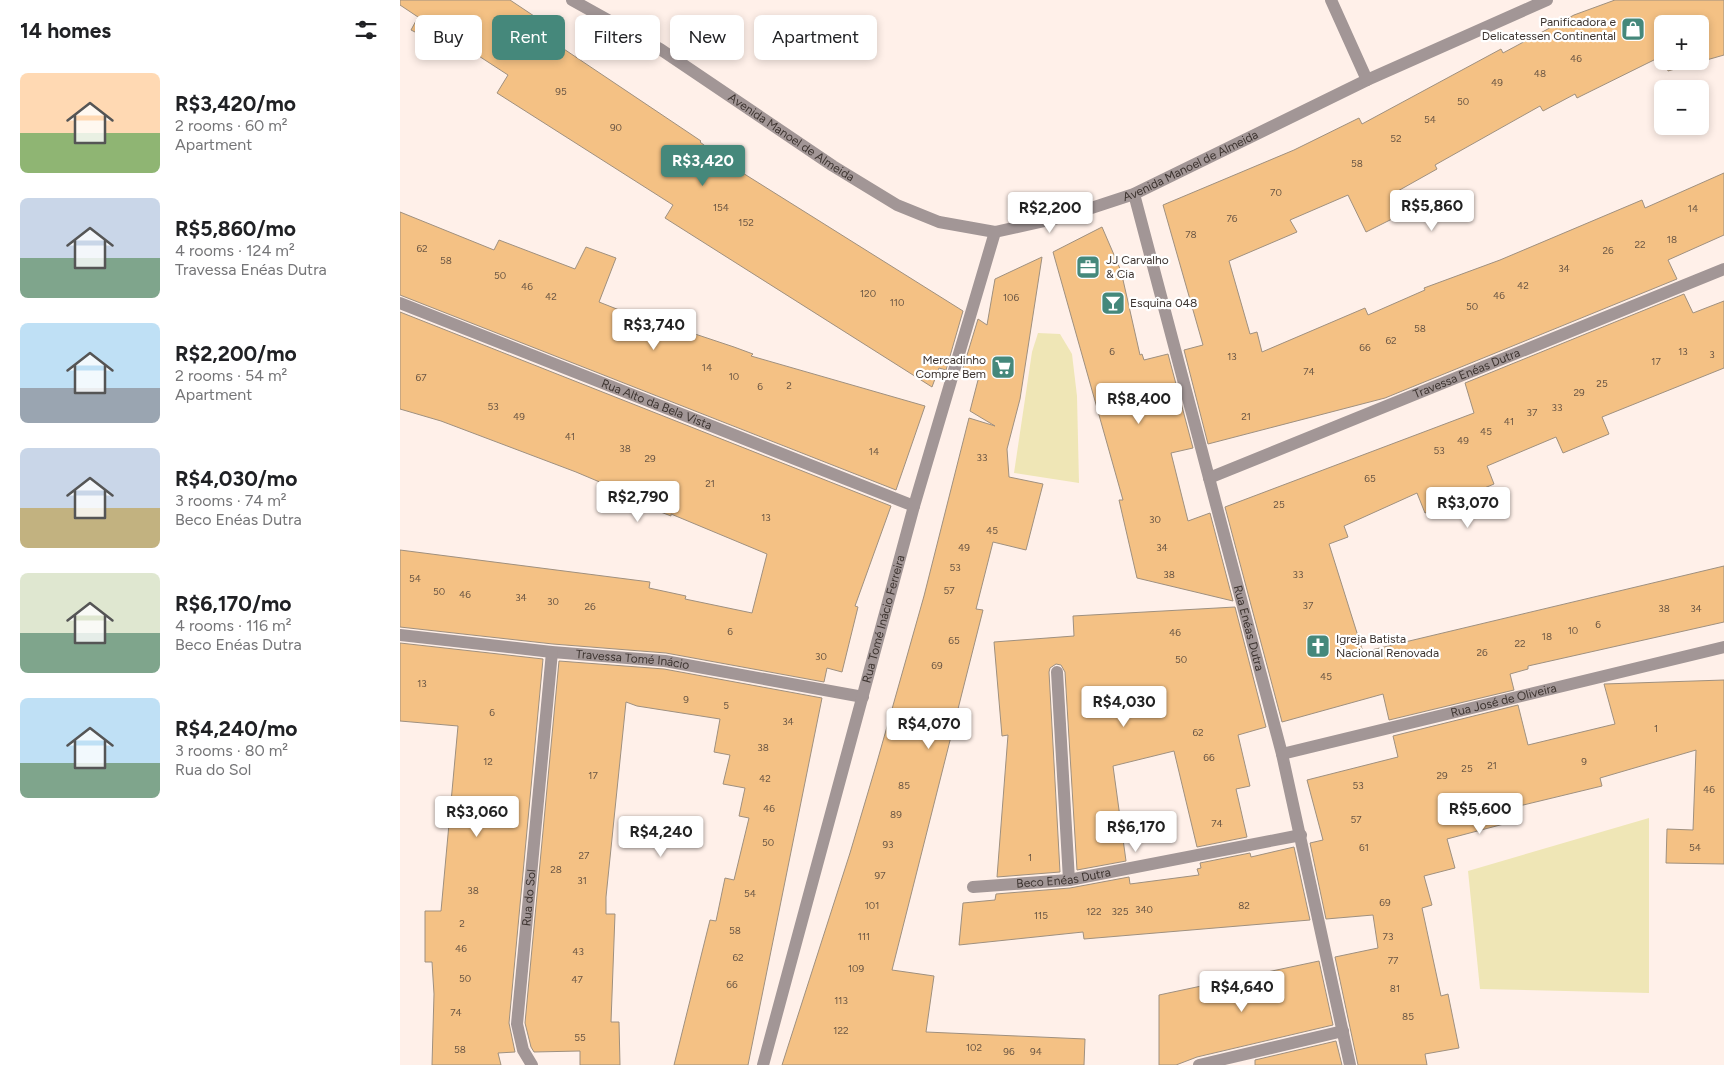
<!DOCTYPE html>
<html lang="en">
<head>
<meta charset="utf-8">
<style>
  body { margin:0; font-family:Figtree,sans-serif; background:#f2f2f2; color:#202124; height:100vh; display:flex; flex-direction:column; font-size:19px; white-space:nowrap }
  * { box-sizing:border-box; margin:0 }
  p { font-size:16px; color:#757577 }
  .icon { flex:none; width:28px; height:28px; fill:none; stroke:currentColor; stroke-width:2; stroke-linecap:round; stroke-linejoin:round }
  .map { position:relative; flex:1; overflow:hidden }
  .details { display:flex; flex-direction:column; background:#fff; width:400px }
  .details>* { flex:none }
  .hud { position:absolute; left:15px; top:15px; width:475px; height:45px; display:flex; gap:10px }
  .controls { position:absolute; left:1254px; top:15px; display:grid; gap:10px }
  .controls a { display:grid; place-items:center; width:55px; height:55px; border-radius:8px; background:#fff; box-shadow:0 2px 8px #0003; font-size:25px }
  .price { position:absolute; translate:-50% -42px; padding:0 11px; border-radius:5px; background:#fff; color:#222; font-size:16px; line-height:32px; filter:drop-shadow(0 1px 2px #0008) }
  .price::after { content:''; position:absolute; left:50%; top:30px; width:15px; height:11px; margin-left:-8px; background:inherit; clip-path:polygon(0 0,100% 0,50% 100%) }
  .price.on { background:#45887b; color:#fff }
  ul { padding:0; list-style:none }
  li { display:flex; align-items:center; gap:15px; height:125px; padding:0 20px }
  li span { display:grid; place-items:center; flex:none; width:140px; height:100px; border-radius:8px; color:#555 }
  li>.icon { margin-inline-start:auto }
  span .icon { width:60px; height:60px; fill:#fffc; stroke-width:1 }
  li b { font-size:21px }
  h2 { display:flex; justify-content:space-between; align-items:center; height:60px; padding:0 20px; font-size:21px }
  .chip { padding:0 18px; border-radius:8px; background:#fff; box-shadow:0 2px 8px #0003; font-size:18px; line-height:45px }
  .chip.on { background:#45887b; color:#fff }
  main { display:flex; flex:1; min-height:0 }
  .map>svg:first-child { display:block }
</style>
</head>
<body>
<main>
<section class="details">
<h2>14 homes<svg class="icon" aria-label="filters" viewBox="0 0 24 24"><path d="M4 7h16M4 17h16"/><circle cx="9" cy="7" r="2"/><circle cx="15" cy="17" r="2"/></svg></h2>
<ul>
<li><span style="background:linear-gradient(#ffd9b3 60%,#8fb573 0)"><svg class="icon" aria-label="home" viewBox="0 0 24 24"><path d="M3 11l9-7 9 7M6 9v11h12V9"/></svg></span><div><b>R$3,420/mo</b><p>2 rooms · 60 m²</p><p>Apartment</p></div></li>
<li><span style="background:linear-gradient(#c9d6e8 60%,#7fa58c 0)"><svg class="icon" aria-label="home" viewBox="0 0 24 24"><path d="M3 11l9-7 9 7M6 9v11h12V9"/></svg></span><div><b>R$5,860/mo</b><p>4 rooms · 124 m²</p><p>Travessa Enéas Dutra</p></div></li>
<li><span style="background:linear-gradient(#bfe0f5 65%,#9aa5b1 0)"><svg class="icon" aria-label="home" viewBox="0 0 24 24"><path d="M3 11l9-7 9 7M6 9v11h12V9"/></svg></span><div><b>R$2,200/mo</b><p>2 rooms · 54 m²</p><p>Apartment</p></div></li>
<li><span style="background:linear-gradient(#c9d6e8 60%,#c2b280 0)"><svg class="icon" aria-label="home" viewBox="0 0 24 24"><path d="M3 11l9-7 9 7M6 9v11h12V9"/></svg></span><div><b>R$4,030/mo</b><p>3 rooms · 74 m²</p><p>Beco Enéas Dutra</p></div></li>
<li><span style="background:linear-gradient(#dfe7d0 60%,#7fa58c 0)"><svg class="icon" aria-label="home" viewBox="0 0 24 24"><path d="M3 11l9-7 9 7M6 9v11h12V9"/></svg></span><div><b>R$6,170/mo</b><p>4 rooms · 116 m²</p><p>Beco Enéas Dutra</p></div></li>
<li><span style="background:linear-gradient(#bfe0f5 65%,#7fa58c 0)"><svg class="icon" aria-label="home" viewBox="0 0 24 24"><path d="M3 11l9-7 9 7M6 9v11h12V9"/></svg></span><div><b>R$4,240/mo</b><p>3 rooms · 80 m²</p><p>Rua do Sol</p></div></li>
</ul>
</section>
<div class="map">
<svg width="1324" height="1065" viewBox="0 0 1324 1065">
  <rect width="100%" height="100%" fill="#fff0e9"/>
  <g fill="#efe6b6">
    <path d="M638 333 660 334 672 354 677 396 679 483 614 473 632 352Z"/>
    <path d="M1249 818V993L1080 989 1068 871Z"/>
  </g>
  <g fill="#f4c184" stroke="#9f907f">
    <path d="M0 0H110L143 22 137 31 301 141 300 142 330 165 563 311 546 370 539 368 532 387 265 218 273 205 97 93 108 75 45 34 39 44 11 30 18 17 0 5Z"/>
    <path d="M1215 0H1324V55L1268 71 1265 61H1300V24H1262V56L1177 98 1175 94 1143 111 1140 106 1035 165 1037 169 996 192 1006 212 966 232 948 195 890 220 897 232 829 261 850 334 857 332 862 352 965 308 968 315 1025 290 1024 288 1100 260 1242 200 1245 208 1324 173V235L1268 260 1277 279 985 398 808 444 784 350 803 345 763 205 894 150 959 118 962 124 1101 49 1103 53 1174 15Z"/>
    <path d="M0 212 94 250 99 240 175 269 186 247 216 258 199 302 275 332 277 328 334 347 353 354 351 356 525 406 496 490 0 295Z"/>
    <path d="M702 227 721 271 740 355 742 354 744 360 768 354 793 448 771 453 788 521 810 513 833 601 737 578 719 500H723L653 252Z"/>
    <path d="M642 257 620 399 607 449 609 477 643 484 626 550 593 542 576 609 583 610 492 970 534 976 526 1032 685 1039 684 1065H382L450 853 477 762 524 596 569 418 595 426 570 411 578 380 561 375 578 319 587 325 595 279Z"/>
    <path d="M1284 294 1293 313 1324 301V368L1202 417 1209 434 1163 453 1156 437 1087 466 1094 484 1025 513 1017 493 944 526 948 537 929 544 963 652 1324 566V622L1128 666V669L1110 674 1114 690 989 720 983 694 882 722 825 507 1074 413 1065 383Z"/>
    <path d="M0 312 491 506 455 606 458 607 442 672 427 668 424 682 266 653 153 644 0 627V550L250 582 249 588 286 596 285 599 352 613 367 554 271 514V516L245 506 220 495 221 491 176 472 41 421 0 409Z"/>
    <path d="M835 607 866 727 838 735 850 786 836 789 847 837 797 847 774 751 713 766 726 861 677 870 665 672 661 665 656 664 650 668 649 672 660 872 597 877 608 735 602 736 594 642 674 636 673 616Z"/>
    <path d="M0 643 143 659 109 1023 115 1052 98 1053 101 1065H32L34 994 32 962H25V911H41L58 726 0 721Z"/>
    <path d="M159 661 264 669 422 698 348 1065H274L310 920 316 921 325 878 334 880 349 818 339 816 345 788 323 784 330 755 314 752 320 719 237 706 226 702 206 897V914H215L211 1022H219L220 1065H180V1051L134 1052 131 1047 125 1023Z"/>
    <path d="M1324 680V864L1266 863 1267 829 1293 830 1296 750 1200 778 1202 786 1115 807 1119 820 1047 839 1055 868 1024 876 1032 905 1022 908 1041 996 1048 994 1059 1048 1025 1054 1027 1065H958L935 957 978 948 973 915 926 919 910 843 923 840 907 780 998 757 993 736 1118 705 1128 745 1215 724 1204 684Z"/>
    <path d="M894 847 910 920 684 939 683 932 559 945 563 903 595 900 596 894 670 888 729 877 730 884 799 875 797 869 801 868 800 863 850 853 851 857Z"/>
    <path d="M919 961 933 1025 797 1057 776 1065H759V995Z"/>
    <path d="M936 1041 942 1065H855V1060Z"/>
  </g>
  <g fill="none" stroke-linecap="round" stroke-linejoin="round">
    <g stroke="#a29696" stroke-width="12">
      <path id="s1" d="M172 0 260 49 433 166 497 205 539 222 595 232 667 216 734 194 967 80 1147 0"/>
      <path d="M931 0 967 80"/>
      <path id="s2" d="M734 194 882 754 950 1065"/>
      <path id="s3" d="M0 303 514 506"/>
      <path id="s4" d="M809 478 1324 269"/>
      <path id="s5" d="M0 635 152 652 265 661 463 697"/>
      <path d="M657 672 669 880"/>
      <path id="s6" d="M882 754 1324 647"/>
      <path id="s7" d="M573 887 669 880 901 835"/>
      <path id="s8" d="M132 1065 123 1050 117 1024 152 652"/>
      <path id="s9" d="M363 1065 514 506 595 232"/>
      <path d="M799 1065 943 1031"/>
    </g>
  </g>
  <defs>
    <g id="shop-square" transform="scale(1.25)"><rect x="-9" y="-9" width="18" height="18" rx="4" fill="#45887b" stroke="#fff"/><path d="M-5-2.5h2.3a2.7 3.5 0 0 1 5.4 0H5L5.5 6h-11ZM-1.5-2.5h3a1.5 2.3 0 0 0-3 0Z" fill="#fff"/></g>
    <g id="office-square" transform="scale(1.25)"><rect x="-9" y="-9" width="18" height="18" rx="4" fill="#45887b" stroke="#fff"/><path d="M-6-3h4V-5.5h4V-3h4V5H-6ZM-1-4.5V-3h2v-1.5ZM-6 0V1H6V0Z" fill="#fff"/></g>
    <g id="bar-square" transform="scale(1.25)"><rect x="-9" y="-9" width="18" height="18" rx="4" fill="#45887b" stroke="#fff"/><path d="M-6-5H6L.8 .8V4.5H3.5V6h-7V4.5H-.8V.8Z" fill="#fff"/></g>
    <g id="supermarket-square" transform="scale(1.25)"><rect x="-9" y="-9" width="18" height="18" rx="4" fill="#45887b" stroke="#fff"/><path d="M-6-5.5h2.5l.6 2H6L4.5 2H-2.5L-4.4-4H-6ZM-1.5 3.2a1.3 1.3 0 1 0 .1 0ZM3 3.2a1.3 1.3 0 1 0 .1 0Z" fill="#fff"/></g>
    <g id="church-square" transform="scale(1.25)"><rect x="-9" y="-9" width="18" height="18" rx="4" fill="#45887b" stroke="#fff"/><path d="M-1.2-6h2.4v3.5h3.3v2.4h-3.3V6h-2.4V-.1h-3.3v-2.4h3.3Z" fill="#fff"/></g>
  </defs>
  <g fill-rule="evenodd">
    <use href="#shop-square" x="1233" y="29"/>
    <use href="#office-square" x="688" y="267"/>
    <use href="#bar-square" x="713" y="303"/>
    <use href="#supermarket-square" x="603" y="367"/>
    <use href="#church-square" x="918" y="646"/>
  </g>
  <g text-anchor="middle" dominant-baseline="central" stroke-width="4.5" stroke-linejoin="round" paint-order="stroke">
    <g font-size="10" fill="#6b5745">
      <text x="1176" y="58">46</text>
      <text x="1140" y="73">48</text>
      <text x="1097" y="82">49</text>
      <text x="161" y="91">95</text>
      <text x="1063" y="101">50</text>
      <text x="1030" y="119">54</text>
      <text x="216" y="127">90</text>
      <text x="996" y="138">52</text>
      <text x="957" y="163">58</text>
      <text x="876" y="192">70</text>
      <text x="321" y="207">154</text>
      <text x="1293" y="208">14</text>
      <text x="832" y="218">76</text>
      <text x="346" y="222">152</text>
      <text x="791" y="234">78</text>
      <text x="1272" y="239">18</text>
      <text x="1240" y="244">22</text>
      <text x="22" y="248">62</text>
      <text x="1208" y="250">26</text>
      <text x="46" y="260">58</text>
      <text x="1164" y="268">34</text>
      <text x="100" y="275">50</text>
      <text x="1123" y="285">42</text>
      <text x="127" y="286">46</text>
      <text x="468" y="293">120</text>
      <text x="1099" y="295">46</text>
      <text x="151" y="296">42</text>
      <text x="611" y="297">106</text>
      <text x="497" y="302">110</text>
      <text x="1072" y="306">50</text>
      <text x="1020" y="328">58</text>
      <text x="991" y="340">62</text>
      <text x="965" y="347">66</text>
      <text x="712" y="351">6</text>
      <text x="1283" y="351">13</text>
      <text x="1312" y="354">3</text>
      <text x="832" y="356">13</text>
      <text x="1256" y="361">17</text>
      <text x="307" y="367">14</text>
      <text x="909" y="371">74</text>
      <text x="334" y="376">10</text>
      <text x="21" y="377">67</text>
      <text x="1202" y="383">25</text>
      <text x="389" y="385">2</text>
      <text x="360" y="386">6</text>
      <text x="1179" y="392">29</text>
      <text x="93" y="406">53</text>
      <text x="1157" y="407">33</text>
      <text x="1132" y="412">37</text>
      <text x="119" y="416">49</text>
      <text x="846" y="416">21</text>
      <text x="1109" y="421">41</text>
      <text x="1086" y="431">45</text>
      <text x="170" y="436">41</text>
      <text x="1063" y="440">49</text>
      <text x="225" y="448">38</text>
      <text x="1039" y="450">53</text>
      <text x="474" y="451">14</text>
      <text x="582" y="457">33</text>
      <text x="250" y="458">29</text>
      <text x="970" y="478">65</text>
      <text x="310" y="483">21</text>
      <text x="879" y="504">25</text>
      <text x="366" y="517">13</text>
      <text x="755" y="519">30</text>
      <text x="592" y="530">45</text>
      <text x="564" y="547">49</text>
      <text x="762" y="547">34</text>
      <text x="555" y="567">53</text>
      <text x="769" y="574">38</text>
      <text x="898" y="574">33</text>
      <text x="15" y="578">54</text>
      <text x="549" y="590">57</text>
      <text x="39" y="591">50</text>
      <text x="65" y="594">46</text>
      <text x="121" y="597">34</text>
      <text x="153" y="601">30</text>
      <text x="908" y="605">37</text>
      <text x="190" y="606">26</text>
      <text x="1264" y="608">38</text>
      <text x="1296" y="608">34</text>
      <text x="1198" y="624">6</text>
      <text x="1173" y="630">10</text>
      <text x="330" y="631">6</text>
      <text x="775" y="632">46</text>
      <text x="1147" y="636">18</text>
      <text x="554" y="640">65</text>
      <text x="1120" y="643">22</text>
      <text x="1082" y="652">26</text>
      <text x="421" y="656">30</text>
      <text x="781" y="659">50</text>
      <text x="537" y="665">69</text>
      <text x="926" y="676">45</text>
      <text x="22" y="683">13</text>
      <text x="286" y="699">9</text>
      <text x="326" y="705">5</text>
      <text x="92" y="712">6</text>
      <text x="388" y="721">34</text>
      <text x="1256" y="728">1</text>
      <text x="798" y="732">62</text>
      <text x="363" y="747">38</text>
      <text x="809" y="757">66</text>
      <text x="88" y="761">12</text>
      <text x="1184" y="761">9</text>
      <text x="1092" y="765">21</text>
      <text x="1067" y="768">25</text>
      <text x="193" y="775">17</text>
      <text x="1042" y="775">29</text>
      <text x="365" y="778">42</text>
      <text x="504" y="785">85</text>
      <text x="958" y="785">53</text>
      <text x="1309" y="789">46</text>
      <text x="369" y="808">46</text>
      <text x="496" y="814">89</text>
      <text x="956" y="819">57</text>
      <text x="817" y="823">74</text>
      <text x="368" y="842">50</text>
      <text x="488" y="844">93</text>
      <text x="964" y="847">61</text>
      <text x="1295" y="847">54</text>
      <text x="184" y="855">27</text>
      <text x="630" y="857">1</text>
      <text x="156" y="869">28</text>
      <text x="480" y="875">97</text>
      <text x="182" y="880">31</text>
      <text x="73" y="890">38</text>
      <text x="350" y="893">54</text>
      <text x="985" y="902">69</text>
      <text x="472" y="905">101</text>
      <text x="844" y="905">82</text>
      <text x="744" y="909">340</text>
      <text x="694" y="911">122</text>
      <text x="720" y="911">325</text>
      <text x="641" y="915">115</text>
      <text x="62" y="923">2</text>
      <text x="335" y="930">58</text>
      <text x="464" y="936">111</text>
      <text x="988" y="936">73</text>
      <text x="61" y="948">46</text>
      <text x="178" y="951">43</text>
      <text x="338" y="957">62</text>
      <text x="993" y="960">77</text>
      <text x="456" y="968">109</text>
      <text x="65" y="978">50</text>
      <text x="177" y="979">47</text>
      <text x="332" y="984">66</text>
      <text x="995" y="988">81</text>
      <text x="441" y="1000">113</text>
      <text x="56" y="1012">74</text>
      <text x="1008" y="1016">85</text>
      <text x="441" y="1030">122</text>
      <text x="180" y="1037">55</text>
      <text x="574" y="1047">102</text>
      <text x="60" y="1049">58</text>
      <text x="609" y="1051">96</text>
      <text x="636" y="1051">94</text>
    </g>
    <g font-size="12" fill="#3d3430" stroke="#fff" text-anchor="start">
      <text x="1216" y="22" text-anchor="end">Panificadora e<tspan x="1216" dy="14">Delicatessen Continental</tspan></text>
      <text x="706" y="260">JJ Carvalho<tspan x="706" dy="14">&amp; Cia</tspan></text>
      <text x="730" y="303">Esquina 048</text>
      <text x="586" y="360" text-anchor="end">Mercadinho<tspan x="586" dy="14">Compre Bem</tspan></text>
      <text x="936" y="639">Igreja Batista<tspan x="936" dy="14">Nacional Renovada</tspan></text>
    </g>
    <g font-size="12" fill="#3d3430" stroke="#fff">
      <text stroke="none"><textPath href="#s1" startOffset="259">Avenida Manoel de Almeida</textPath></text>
      <text stroke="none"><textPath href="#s1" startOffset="694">Avenida Manoel de Almeida</textPath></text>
      <text stroke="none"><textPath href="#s4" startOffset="278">Travessa Enéas Dutra</textPath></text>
      <text stroke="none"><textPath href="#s3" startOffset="276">Rua Alto da Bela Vista</textPath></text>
      <text stroke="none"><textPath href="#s9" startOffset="462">Rua Tomé Inácio Ferreira</textPath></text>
      <text stroke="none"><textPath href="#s2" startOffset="449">Rua Enéas Dutra</textPath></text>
      <text stroke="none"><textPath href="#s5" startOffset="234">Travessa Tomé Inácio</textPath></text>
      <text stroke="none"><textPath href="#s6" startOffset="228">Rua José de Oliveira</textPath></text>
      <text stroke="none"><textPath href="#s7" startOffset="91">Beco Enéas Dutra</textPath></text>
      <text stroke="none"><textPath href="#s8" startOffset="171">Rua do Sol</textPath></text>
    </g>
  </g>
</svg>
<div class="controls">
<a>+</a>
<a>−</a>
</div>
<b class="price on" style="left:303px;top:187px">R$3,420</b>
<b class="price" style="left:1032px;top:232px">R$5,860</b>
<b class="price" style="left:650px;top:234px">R$2,200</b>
<b class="price" style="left:254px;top:351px">R$3,740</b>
<b class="price" style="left:739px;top:425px">R$8,400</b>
<b class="price" style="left:238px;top:523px">R$2,790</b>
<b class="price" style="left:1068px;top:529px">R$3,070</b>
<b class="price" style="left:724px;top:728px">R$4,030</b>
<b class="price" style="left:529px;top:750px">R$4,070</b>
<b class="price" style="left:1080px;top:835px">R$5,600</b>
<b class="price" style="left:77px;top:838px">R$3,060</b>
<b class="price" style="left:736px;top:853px">R$6,170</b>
<b class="price" style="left:261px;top:858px">R$4,240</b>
<b class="price" style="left:842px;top:1013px">R$4,640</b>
<div class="hud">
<a class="chip">Buy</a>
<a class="chip on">Rent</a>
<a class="chip">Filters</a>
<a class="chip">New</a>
<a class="chip">Apartment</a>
</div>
</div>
</main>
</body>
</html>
